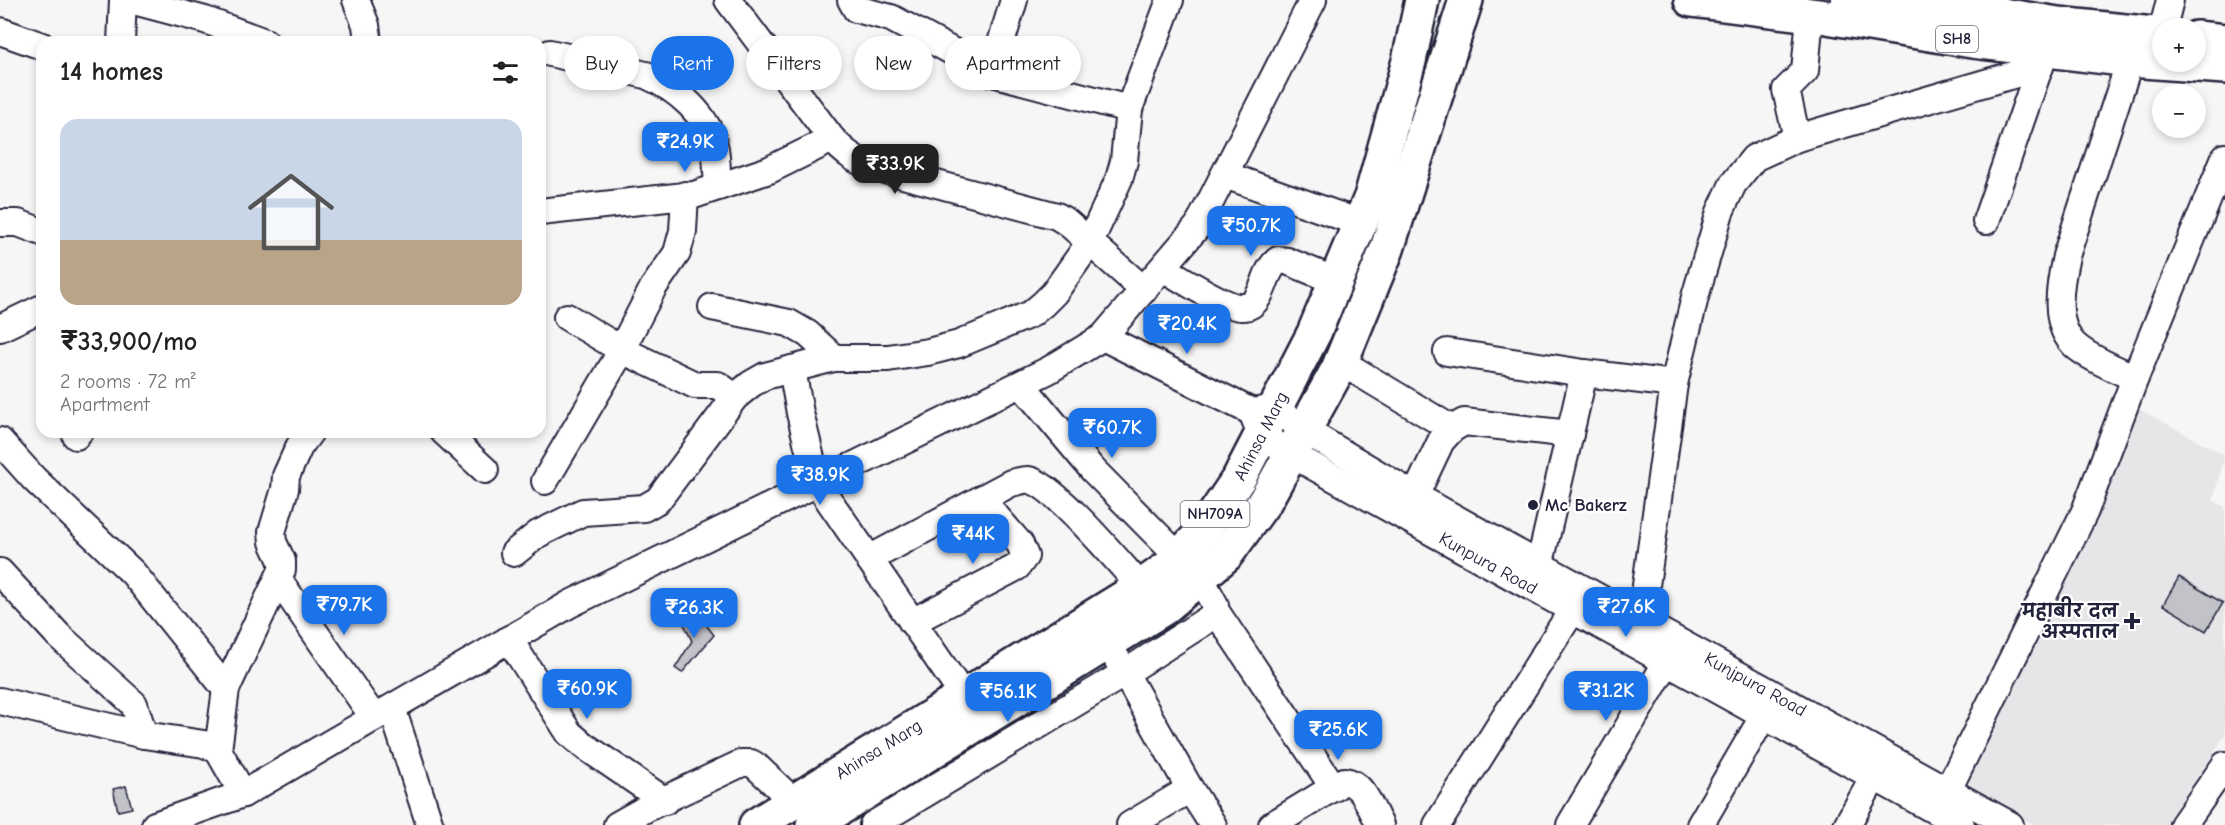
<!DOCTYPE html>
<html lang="en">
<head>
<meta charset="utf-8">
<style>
  body { margin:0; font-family:"Comic Neue","Playpen Sans Deva",sans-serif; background:#f6f6f6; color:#222; height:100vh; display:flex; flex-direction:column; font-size:22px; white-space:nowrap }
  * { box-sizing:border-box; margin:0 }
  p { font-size:20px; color:#767676 }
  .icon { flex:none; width:33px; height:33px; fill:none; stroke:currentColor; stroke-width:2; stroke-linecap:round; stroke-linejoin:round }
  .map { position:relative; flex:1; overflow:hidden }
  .side { position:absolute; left:36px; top:36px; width:510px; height:402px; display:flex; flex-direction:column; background:#fff; border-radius:18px; box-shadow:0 3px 9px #0003 }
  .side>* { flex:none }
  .hud { position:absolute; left:564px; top:36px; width:570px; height:54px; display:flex; gap:12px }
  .fabs { position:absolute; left:2152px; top:18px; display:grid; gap:12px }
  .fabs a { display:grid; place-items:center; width:54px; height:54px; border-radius:50%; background:#fff; box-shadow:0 3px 9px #0003; font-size:30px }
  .price { position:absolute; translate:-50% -51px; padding:0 14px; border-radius:12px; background:#1a73e8; color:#fff; font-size:20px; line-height:39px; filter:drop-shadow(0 2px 3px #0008) }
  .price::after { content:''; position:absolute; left:50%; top:36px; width:18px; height:14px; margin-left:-9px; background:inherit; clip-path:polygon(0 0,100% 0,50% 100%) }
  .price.selected { background:#222; color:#fff }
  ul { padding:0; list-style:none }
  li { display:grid; align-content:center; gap:12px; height:318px; padding:0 24px }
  li span { display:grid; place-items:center; height:186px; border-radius:18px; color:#555 }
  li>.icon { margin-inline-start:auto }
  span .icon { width:108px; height:108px; fill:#fffc; stroke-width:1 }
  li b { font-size:26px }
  h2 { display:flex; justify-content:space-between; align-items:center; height:72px; padding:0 24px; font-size:26px }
  .chip { padding:0 21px; border-radius:27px; background:#fff; box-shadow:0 3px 9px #0003; font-size:21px; line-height:54px }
  .chip.selected { background:#1a73e8; color:#fff }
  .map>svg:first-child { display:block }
</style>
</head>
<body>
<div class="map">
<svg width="2225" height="825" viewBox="0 0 2225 825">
  <rect width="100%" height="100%" fill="#f6f6f7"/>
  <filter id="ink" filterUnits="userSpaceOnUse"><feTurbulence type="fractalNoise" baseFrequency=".0167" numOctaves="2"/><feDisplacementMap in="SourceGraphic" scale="12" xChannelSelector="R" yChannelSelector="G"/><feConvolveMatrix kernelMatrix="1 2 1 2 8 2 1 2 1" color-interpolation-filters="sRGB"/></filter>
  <g filter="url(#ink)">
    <path fill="#e6e6e9" d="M2135 407 2225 455 2213 500 2225 507V735L2169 825H2035L1960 781Z"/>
    <g fill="#c2c2c9" stroke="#22223b" stroke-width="1.5">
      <path d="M2179 577 2223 603 2206 631 2163 605Z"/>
      <path d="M695 610 714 635 682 673 675 668 692 641 681 618Z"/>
      <path d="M126 786 132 808 118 811 113 789Z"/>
    </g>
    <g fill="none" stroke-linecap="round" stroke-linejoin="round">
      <g stroke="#22223b" stroke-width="30">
        <g id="minor">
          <path d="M130 0 205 20 265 42"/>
          <path d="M356 0 366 25 368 42"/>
          <path d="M728 0 832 139C845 153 856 161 873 167L1057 216 1068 223 1144 290"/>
          <path d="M851 0 856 9 891 18 992 73 1129 109"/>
          <path d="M2163 28 2170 0"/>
          <path d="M0 31 42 46"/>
          <path d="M121 42 123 0"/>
          <path d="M550 53 646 75C676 88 709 115 715 149 717 161 717 175 718 187"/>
          <path d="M2130 60 2066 256C2060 283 2051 327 2078 348 2095 361 2116 369 2135 378"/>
          <path d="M992 73 1014 0"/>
          <path d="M1797 138 1786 90 1805 71 1810 16"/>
          <path d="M1225 175 1360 223"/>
          <path d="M540 212 694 195 769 170 832 139"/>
          <path d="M1986 221 2044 54"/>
          <path d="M0 223H18L42 232"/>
          <path d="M1163 268C1179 277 1227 309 1243 307 1250 307 1255 302 1258 297 1266 284 1266 270 1278 260L1287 261 1336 281"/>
          <path d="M712 307 789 323 808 334 834 358"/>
          <path d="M567 317 622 350 695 385H718L735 397"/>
          <path d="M0 328 42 308"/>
          <path d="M1103 337 1252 412"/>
          <path d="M1447 352 1584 373 1674 384"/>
          <path d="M1341 362 1452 429"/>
          <path d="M792 369 800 413 817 483 973 710"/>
          <path d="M1021 384 1093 470 1179 557"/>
          <path id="s1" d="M1252 412 1275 408 1304 430 1415 496 2010 825"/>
          <path id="s2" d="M1254 417 1261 434 1291 454 1961 825"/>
          <path d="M444 432 485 470"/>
          <path d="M76 436 79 432"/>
          <path d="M0 441 34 479 133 573 226 689"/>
          <path d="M545 481 615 362 653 288 677 253 683 231 685 195"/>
          <path d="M1415 496 1441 441 1452 429 1464 422 1570 434"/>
          <path d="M514 553 538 534 583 512 644 508 658 500 735 397 751 384 765 376 834 358H888L928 352 959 344 1031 314 1043 304 1054 293 1090 242 1119 179 1124 161 1129 109 1170 0"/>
          <path d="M869 559 1011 483C1017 482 1024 479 1029 480 1054 484 1121 565 1141 587"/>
          <path d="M0 572 59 636 134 704 144 735"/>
          <path d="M278 579 374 718"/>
          <path d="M1536 580 1584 373"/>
          <path d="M1215 610 1334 788"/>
          <path d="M912 622 1017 567 1025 556 1020 544 981 499"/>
          <path d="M1639 636 1674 384 1695 297 1720 212 1733 184 1754 158 1797 138 2040 67"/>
          <path d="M509 639 569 733 583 745 665 801"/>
          <path d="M1117 659 1190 789 1213 825"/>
          <path d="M0 701 144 735 204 744 218 750 243 794"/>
          <path d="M392 708 430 825"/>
          <path d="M218 750 226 689 282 570V561L273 542 272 532 285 489 286 476 299 447 310 432"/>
          <path d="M1941 804 2085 511 2135 378 2225 157"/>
          <path d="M155 825 243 794 570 604 1049 370 1103 337 1198 226 1313 0"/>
          <path d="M617 825 649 807 742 763H751L756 766 794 802"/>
          <path d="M873 825 1125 673 1210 618 1215 610V605L1200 577"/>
          <path d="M1130 825 1190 789"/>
          <path d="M1272 825 1344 781C1364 783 1371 810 1380 825"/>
          <path d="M1437 825 1580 598"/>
          <path d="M1570 825 1674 650"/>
          <path d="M1700 825 1763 717"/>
          <path d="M1847 825 1874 777"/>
          <path d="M2183 825 2225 765"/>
        </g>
      </g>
      <g stroke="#22223b" stroke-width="38">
        <g id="major">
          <path d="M1691 0 1827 17 1972 41 2130 60 2225 67"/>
          <path d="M1848 0 1989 13 2058 24 2163 35"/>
          <path d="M2196 38 2225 41"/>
        </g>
      </g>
      <g stroke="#22223b" stroke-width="38">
        <g id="highway">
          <path id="s3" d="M756 825 1141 587 1169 567 1202 533 1239 478 1314 333 1371 197 1409 61 1422 0"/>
          <path d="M813 825 1164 608 1226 555 1265 501 1338 369 1387 249 1466 0"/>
        </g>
      </g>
      <use href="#minor" stroke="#fff" stroke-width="26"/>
      <use href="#major" stroke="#fff" stroke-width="33"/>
      <use href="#highway" stroke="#fff" stroke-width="33"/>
    </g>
  </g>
  <g fill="#22223b" stroke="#fff" stroke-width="2">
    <circle cx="1533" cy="505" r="6"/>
    <path d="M2129 612h6v6h6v6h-6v6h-6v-6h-6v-6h6z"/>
  </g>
  <g text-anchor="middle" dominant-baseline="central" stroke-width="4.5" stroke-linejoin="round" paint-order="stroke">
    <g fill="#fff" stroke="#646476" stroke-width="1.5">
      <rect x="1936" y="26" width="42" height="26" rx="4.5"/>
      <rect x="1180.5" y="501" width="69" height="26" rx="4.5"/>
    </g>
    <g font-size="16" font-weight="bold" fill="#22223b">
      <text x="1957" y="39">SH8</text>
      <text x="1215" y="514">NH709A</text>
    </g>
    <g font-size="18" fill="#22223b" stroke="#fff">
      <text stroke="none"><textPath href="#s3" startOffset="648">Ahinsa Marg</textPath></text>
      <text stroke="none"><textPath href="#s2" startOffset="280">Kunpura Road</textPath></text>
      <text stroke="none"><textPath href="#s1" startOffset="578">Kunjpura Road</textPath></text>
      <text stroke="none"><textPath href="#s3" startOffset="144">Ahinsa Marg</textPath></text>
    </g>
    <g font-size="18" font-weight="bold" fill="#22223b" stroke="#fff" text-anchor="start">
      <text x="1545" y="505">Mc Bakerz</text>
      <text x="2118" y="611" text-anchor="end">महाबीर दल<tspan x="2118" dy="21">अस्पताल</tspan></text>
    </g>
  </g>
</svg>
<div class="fabs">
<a>+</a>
<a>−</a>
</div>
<b class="price" style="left:685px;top:173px">₹24.9K</b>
<b class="price selected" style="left:895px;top:195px">₹33.9K</b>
<b class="price" style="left:1251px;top:257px">₹50.7K</b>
<b class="price" style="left:1187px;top:355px">₹20.4K</b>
<b class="price" style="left:1112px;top:459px">₹60.7K</b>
<b class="price" style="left:820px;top:506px">₹38.9K</b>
<b class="price" style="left:973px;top:565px">₹44K</b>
<b class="price" style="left:344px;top:636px">₹79.7K</b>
<b class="price" style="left:1626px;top:638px">₹27.6K</b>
<b class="price" style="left:694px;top:639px">₹26.3K</b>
<b class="price" style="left:587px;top:720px">₹60.9K</b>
<b class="price" style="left:1606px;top:722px">₹31.2K</b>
<b class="price" style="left:1008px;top:723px">₹56.1K</b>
<b class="price" style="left:1338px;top:761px">₹25.6K</b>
<div class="hud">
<a class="chip">Buy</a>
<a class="chip selected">Rent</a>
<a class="chip">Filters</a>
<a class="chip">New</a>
<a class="chip">Apartment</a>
</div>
<section class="side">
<h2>14 homes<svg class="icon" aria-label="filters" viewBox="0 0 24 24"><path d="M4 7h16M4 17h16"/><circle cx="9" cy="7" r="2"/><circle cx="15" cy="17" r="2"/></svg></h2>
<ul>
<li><span style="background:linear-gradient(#c9d6e8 65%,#b9a48a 0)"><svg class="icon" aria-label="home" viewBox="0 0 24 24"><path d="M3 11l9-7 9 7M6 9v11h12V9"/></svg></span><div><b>₹33,900/mo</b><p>2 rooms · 72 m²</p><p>Apartment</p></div></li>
</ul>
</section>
</div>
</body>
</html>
